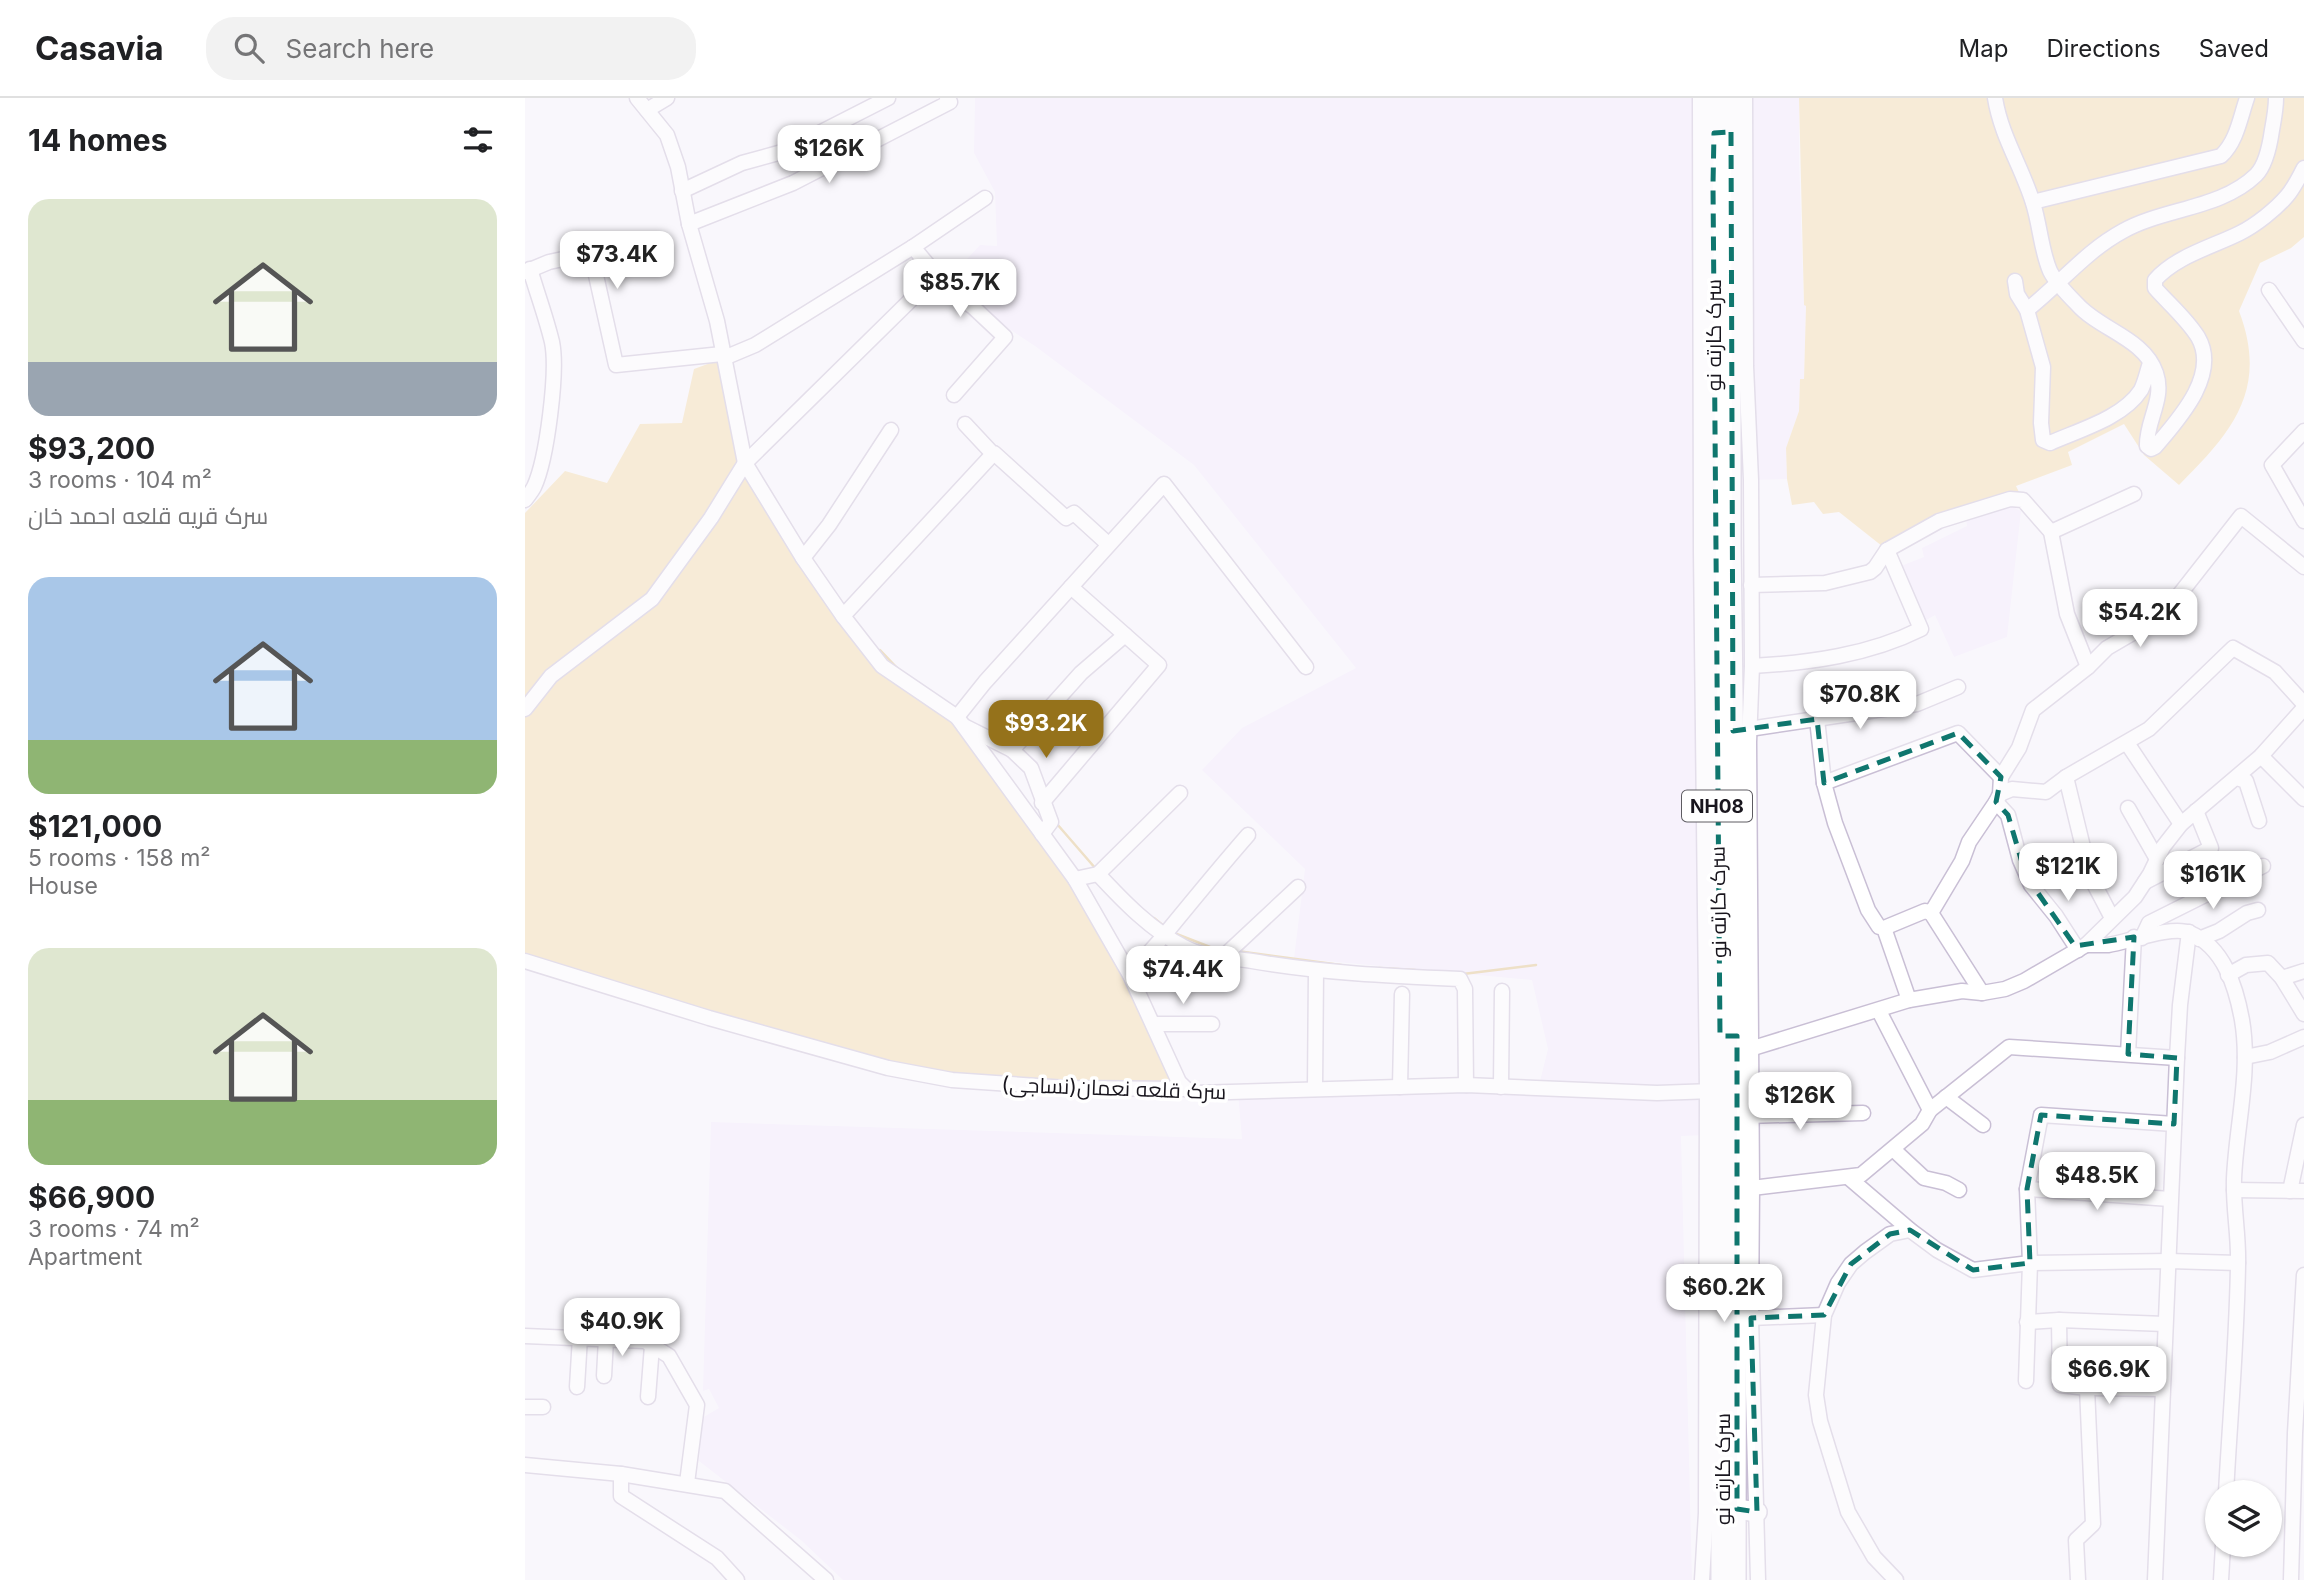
<!DOCTYPE html>
<html lang="en">
<head>
<meta charset="utf-8">
<style>
  body { margin:0; font-family:Inter,Cairo,sans-serif; background:#f2f2f2; color:#202124; height:100vh; display:flex; flex-direction:column; font-size:26px; white-space:nowrap }
  * { box-sizing:border-box; margin:0 }
  p { font-size:23px; color:#757577 }
  .icon { flex:none; width:38px; height:38px; fill:none; stroke:currentColor; stroke-width:2; stroke-linecap:round; stroke-linejoin:round }
  .map { position:relative; flex:1; overflow:hidden }
  .side { display:flex; flex-direction:column; background:#fff; width:525px }
  .side>* { flex:none }
  .buttons { position:absolute; left:1680px; top:1382px; display:grid; gap:14px }
  .buttons a { display:grid; place-items:center; width:77px; height:77px; border-radius:50%; background:#fff; box-shadow:0 2px 5px #0004; font-size:35px }
  .price { position:absolute; translate:-50% -60px; padding:0 16px; border-radius:14px; background:#fff; color:#222; font-size:23px; line-height:46px; filter:drop-shadow(0 2px 4px #0008) }
  .price::after { content:''; position:absolute; left:50%; top:42px; width:21px; height:16px; margin-left:-10px; background:inherit; clip-path:polygon(0 0,100% 0,50% 100%) }
  .price.selected { background:#95721b; color:#fff }
  ul { padding:0; list-style:none }
  li { display:grid; align-content:center; gap:14px; height:371px; padding:0 28px }
  li span { display:grid; place-items:center; height:217px; border-radius:21px; color:#555 }
  li>.icon { margin-inline-start:auto }
  span .icon { width:126px; height:126px; fill:#fffc; stroke-width:1 }
  li b { font-size:30px }
  h2 { display:flex; justify-content:space-between; align-items:center; height:84px; padding:0 28px; font-size:30px }
  header { display:flex; align-items:center; gap:42px; box-sizing:border-box; height:98px; padding:0 35px; background:#fff; border-bottom:2px solid #e0e0e0 }
  header strong { font-size:33px }
  nav { display:flex; gap:38px; margin-inline-start:auto; font-size:24px }
  .search { width:490px; height:63px; background:#f2f2f2; display:flex; align-items:center; gap:18px; box-sizing:border-box; padding:0 24px; border-radius:28px; color:#757577; font-size:26px }
  main { display:flex; flex:1; min-height:0 }
  .map>svg:first-child { display:block }
</style>
</head>
<body>
<header>
<strong>Casavia</strong>
<div class="search"><svg class="icon" aria-label="search" viewBox="0 0 24 24"><circle cx="10" cy="10" r="6"/><path d="M15 15l6 6"/></svg>Search here</div>
<nav><a>Map</a><a>Directions</a><a>Saved</a></nav>
</header>
<main>
<section class="side">
<h2>14 homes<svg class="icon" aria-label="filters" viewBox="0 0 24 24"><path d="M4 7h16M4 17h16"/><circle cx="9" cy="7" r="2"/><circle cx="15" cy="17" r="2"/></svg></h2>
<ul>
<li><span style="background:linear-gradient(#dfe7d0 75%,#9aa5b1 0)"><svg class="icon" aria-label="home" viewBox="0 0 24 24"><path d="M3 11l9-7 9 7M6 9v11h12V9"/></svg></span><div><b>$93,200</b><p>3 rooms · 104 m²</p><p>سرک قریه قلعه احمد خان</p></div></li>
<li><span style="background:linear-gradient(#a9c7e8 75%,#8fb573 0)"><svg class="icon" aria-label="home" viewBox="0 0 24 24"><path d="M3 11l9-7 9 7M6 9v11h12V9"/></svg></span><div><b>$121,000</b><p>5 rooms · 158 m²</p><p>House</p></div></li>
<li><span style="background:linear-gradient(#dfe7d0 70%,#8fb573 0)"><svg class="icon" aria-label="home" viewBox="0 0 24 24"><path d="M3 11l9-7 9 7M6 9v11h12V9"/></svg></span><div><b>$66,900</b><p>3 rooms · 74 m²</p><p>Apartment</p></div></li>
</ul>
</section>
<div class="map">
<svg width="1779" height="1482" viewBox="0 0 1779 1482">
  <rect width="100%" height="100%" fill="#f9f7fc"/>
  <g fill="#f3ebfd">
    <path d="M450 0H1175L1181 1037 1156 1038 1167 1482H318L277 1443 174 1363 177 1320 194 1310 184 1291 178 1293 186 1024 717 1041 713 995 1013 991 1023 951 1007 882 769 860 780 771 677 672 717 630 831 570 669 367 510 248 418 187 455 147 472 148 470 94 449 55Z"/>
    <path d="M1220 0H1274V62L1279 207H1281L1279 282H1275L1274 313 1261 350 1262 381 1226 382Z"/>
    <path d="M1488 409 1496 413 1482 539 1429 559 1410 517 1396 525 1376 468 1399 459 1397 450 1442 428 1441 420Z"/>
  </g>
  <g fill="#f3dcac">
    <path d="M1274 0H1779V139L1766 150 1735 165 1714 213C1744 292 1707 334 1654 387L1619 357 1599 326 1543 354 1547 367 1491 388 1498 402 1414 423 1362 452 1314 414 1298 416 1289 404 1267 407 1262 381 1261 350 1274 313 1275 281H1279L1281 208 1279 207Z"/>
    <path d="M199 260 220 365 357 568 432 619 550 781 661 991 427 982 0 863V415L40 373 82 385 115 326 157 325 169 271Z"/>
  </g>
  <g fill="none" stroke-linecap="round" stroke-linejoin="round">
    <g stroke="#dfc387" stroke-width="2.5">
      <path d="M355 552 375 573"/>
      <path d="M532 726 571 771"/>
      <path d="M629 820 640 829"/>
      <path d="M649 835 685 849 698 851"/>
      <path d="M712 853 816 867"/>
      <path d="M854 870 890 872"/>
      <path d="M938 876 1011 867"/>
    </g>
    <g stroke="#c9bfd5" stroke-width="17">
      <g id="minor">
        <path d="M112 0 142 37 153 69 164 126 192 223 220 365 278 460 318 518 357 568 432 619 550 781 605 877 654 984 661 991"/>
        <path d="M1175 0 1176 453 1182 993 1181 1415 1177 1482"/>
        <path d="M1220 0 1221 268 1226 382 1227 568 1224 644 1227 1090 1226 1220 1233 1482"/>
        <path d="M1470 0C1476 38 1497 69 1508 105 1515 127 1516 152 1525 173 1531 185 1543 197 1552 206 1575 232 1619 240 1631 275 1640 301 1621 323 1622 348L1626 351 1630 349C1653 322 1695 277 1673 239 1661 220 1644 206 1630 190V182C1651 158 1687 149 1715 135 1731 127 1751 111 1762 98 1769 90 1774 79 1779 70"/>
        <path d="M122 12 142 0"/>
        <path d="M157 93 217 65 257 54 363 0"/>
        <path d="M1508 104 1696 58C1712 43 1715 20 1722 0"/>
        <path d="M164 126 268 85 425 4 422 0"/>
        <path d="M388 149 413 179"/>
        <path d="M0 174 24 164 66 155 91 267 197 256"/>
        <path d="M407 181 448 209 480 239 429 297"/>
        <path d="M1490 183 1492 196 1502 212 1518 269 1516 325 1518 342 1525 345C1554 332 1598 320 1616 292 1620 284 1622 274 1625 265"/>
        <path d="M1744 192 1779 243"/>
        <path d="M1502 212C1535 186 1561 153 1598 133 1639 110 1696 111 1731 77 1741 67 1745 46 1747 32 1749 21 1751 11 1751 0"/>
        <path d="M199 260 230 247 388 149 460 100"/>
        <path d="M440 326 468 356 469 355 541 420 549 415 583 446"/>
        <path d="M1779 333 1747 367 1779 423"/>
        <path d="M0 402C3 398 7 393 9 389 22 361 33 273 27 244 21 219 12 195 5 171"/>
        <path d="M1526 434 1609 396"/>
        <path d="M278 460 304 427 366 332"/>
        <path d="M1226 487 1300 485 1345 474 1350 470 1362 452 1414 423 1485 401 1498 402 1526 434 1542 516 1563 569"/>
        <path d="M318 518 468 356"/>
        <path d="M1227 568C1284 565 1344 557 1396 531L1362 452"/>
        <path d="M0 611 26 578 127 501 186 420 220 365 407 181 420 177"/>
        <path d="M432 619 460 584 639 386 781 569"/>
        <path d="M1292 621 1299 685 1310 725 1343 812 1354 829 1359 830 1384 902"/>
        <path d="M439 628 487 652 506 670 526 724 517 736"/>
        <path d="M1224 631 1392 606 1433 589"/>
        <path d="M1602 645 1656 726"/>
        <path d="M487 652 556 575 600 537"/>
        <path d="M1736 658 1779 701"/>
        <path d="M1541 679 1565 778 1587 820"/>
        <path d="M1712 680 1721 683 1734 723"/>
        <path d="M1299 685 1433 635 1476 679"/>
        <path d="M1475 696 1487 691 1521 694 1541 679 1624 631 1708 550 1750 574 1779 606"/>
        <path d="M1471 704 1483 717 1495 762 1506 787 1531 818 1553 852"/>
        <path d="M517 705 634 567 546 489"/>
        <path d="M1603 710 1632 761"/>
        <path d="M573 776C598 803 626 832 659 849 679 860 704 859 727 863 796 875 865 878 935 881L940 891 941 987"/>
        <path d="M550 781 573 776 655 695"/>
        <path d="M1620 784 1686 750 1671 713"/>
        <path d="M1406 815 1457 895"/>
        <path d="M1359 830 1400 813 1406 815 1437 763 1444 744 1471 704 1475 696 1476 679 1494 650 1508 612 1563 569 1582 550 1618 529 1647 506 1716 418 1779 469"/>
        <path d="M1617 840 1624 825 1738 768"/>
        <path d="M1674 841 1694 833 1722 815 1733 812"/>
        <path d="M1561 847C1568 847 1576 847 1583 847 1603 844 1647 827 1665 835 1699 849 1711 889 1717 922 1726 975 1711 1029 1709 1081 1708 1110 1714 1138 1713 1166 1712 1242 1705 1319 1701 1395"/>
        <path d="M697 860 773 789"/>
        <path d="M0 863 184 920 363 970 427 982 542 990 661 991 671 995 941 987 1132 995 1188 993"/>
        <path d="M605 877C616 862 629 850 641 835 668 802 695 769 723 737"/>
        <path d="M1703 877 1721 867 1743 865 1757 880 1779 916"/>
        <path d="M1757 880 1779 873"/>
        <path d="M1354 913 1405 1012"/>
        <path d="M628 926H687"/>
        <path d="M1225 951 1384 902 1437 893 1457 895 1480 891 1499 883 1561 847 1610 799 1625 776 1638 749 1656 726 1736 658 1779 610"/>
        <path d="M1603 956 1609 839"/>
        <path d="M1720 959 1745 954 1779 939"/>
        <path d="M875 989 877 896"/>
        <path d="M976 989 977 893"/>
        <path d="M790 991 791 872"/>
        <path d="M1421 999 1458 1027"/>
        <path d="M1220 1018 1338 1015"/>
        <path d="M1369 1052 1399 1080 1421 1085 1434 1092"/>
        <path d="M1323 1079 1385 1132 1412 1152 1448 1172 1505 1165 1644 1163 1713 1165"/>
        <path d="M1227 1090 1336 1077 1397 1026 1405 1012 1484 949 1652 960"/>
        <path d="M1502 1091 1645 1101"/>
        <path d="M1709 1092 1779 1093"/>
        <path d="M1765 1093 1779 1027"/>
        <path d="M1226 1220 1299 1217"/>
        <path d="M1534 1222 1535 1287 1562 1290 1637 1291"/>
        <path d="M1502 1224 1534 1222 1640 1226"/>
        <path d="M0 1238 120 1243 144 1258 172 1307 162 1385"/>
        <path d="M79 1278 81 1241"/>
        <path d="M1501 1283 1505 1165 1502 1091 1516 1017 1649 1026"/>
        <path d="M52 1289 55 1239"/>
        <path d="M123 1299 127 1248"/>
        <path d="M0 1309H18"/>
        <path d="M0 1367 96 1376 200 1393 301 1482"/>
        <path d="M96 1376V1398L192 1460 212 1482"/>
        <path d="M1371 1482 1349 1459 1323 1414 1295 1323 1291 1297 1299 1217 1313 1185 1326 1166 1340 1154 1365 1136 1385 1132"/>
        <path d="M1553 1482 1551 1442 1568 1426 1562 1290"/>
        <path d="M1630 1482 1652 960 1655 907 1664 834"/>
        <path d="M1696 1482 1698 1447"/>
        <path d="M1766 1482 1770 1335 1779 1177"/>
      </g>
    </g>
    <g stroke="#c9bfd5" stroke-width="22">
      <g id="highway">
        <path d="M1188 0V268L1195 938 1196 1482"/>
        <path d="M1206 0V446L1212 899 1211 1482"/>
        <path d="M1212 1411 1232 1414"/>
      </g>
    </g>
    <use href="#minor" stroke="#fff" stroke-width="14"/>
    <use href="#highway" stroke="#fff" stroke-width="19"/>
  </g>
  <path d="M0 0H1779V1482H0ZM1206 34 1208 633 1292 621 1299 685 1433 635 1476 679 1471 704 1483 717 1501 778 1550 848 1609 839 1603 956 1652 960 1649 1026 1516 1017 1502 1091 1505 1165 1448 1172 1385 1132 1365 1136 1326 1166 1299 1217 1226 1220 1232 1414 1212 1411V938H1195L1188 87 1189 35Z" fill="#f9f7fc" fill-opacity=".55" fill-rule="evenodd"/>
  <path fill="none" stroke="#0f766e" stroke-width="5" stroke-dasharray="14 9" stroke-linejoin="round" d="M1206 34 1208 633 1292 621 1299 685 1433 635 1476 679 1471 704 1483 717 1501 778 1550 848 1609 839 1603 956 1652 960 1649 1026 1516 1017 1502 1091 1505 1165 1448 1172 1385 1132 1365 1136 1326 1166 1299 1217 1226 1220 1232 1414 1212 1411V938H1195L1188 87 1189 35Z"/>
  <g text-anchor="middle" dominant-baseline="central" stroke-width="7" stroke-linejoin="round" paint-order="stroke">
    <rect fill="#fff" stroke="#5e5c62" stroke-width="2" x="1157" y="692.5" width="70" height="31" rx="5"/>
    <g font-size="19" font-weight="bold" fill="#19161e">
      <text x="1192" y="708">NH08</text>
    </g>
    <g font-size="21" fill="#19161e" stroke="#fff">
      <text transform="translate(1188 237) rotate(-90)">سرک کارته نو</text>
      <text transform="translate(1193 804) rotate(-91)">سرک کارته نو</text>
      <text transform="translate(589 990) rotate(2)">سرک قلعه نعمان(نساجی)</text>
      <text transform="translate(1197 1371) rotate(-90)">سرک کارته نو</text>
    </g>
  </g>
</svg>
<div class="buttons">
<a><svg class="icon" aria-label="layers" viewBox="0 0 24 24"><path d="M12 4l9 5-9 5-9-5zM3 14l9 5 9-5"/></svg></a>
</div>
<b class="price" style="left:304px;top:87px">$126K</b>
<b class="price" style="left:92px;top:193px">$73.4K</b>
<b class="price" style="left:435px;top:221px">$85.7K</b>
<b class="price" style="left:1615px;top:551px">$54.2K</b>
<b class="price" style="left:1335px;top:633px">$70.8K</b>
<b class="price selected" style="left:521px;top:662px">$93.2K</b>
<b class="price" style="left:1543px;top:805px">$121K</b>
<b class="price" style="left:1688px;top:813px">$161K</b>
<b class="price" style="left:658px;top:908px">$74.4K</b>
<b class="price" style="left:1275px;top:1034px">$126K</b>
<b class="price" style="left:1572px;top:1114px">$48.5K</b>
<b class="price" style="left:1199px;top:1226px">$60.2K</b>
<b class="price" style="left:97px;top:1260px">$40.9K</b>
<b class="price" style="left:1584px;top:1308px">$66.9K</b>
</div>
</main>
</body>
</html>
